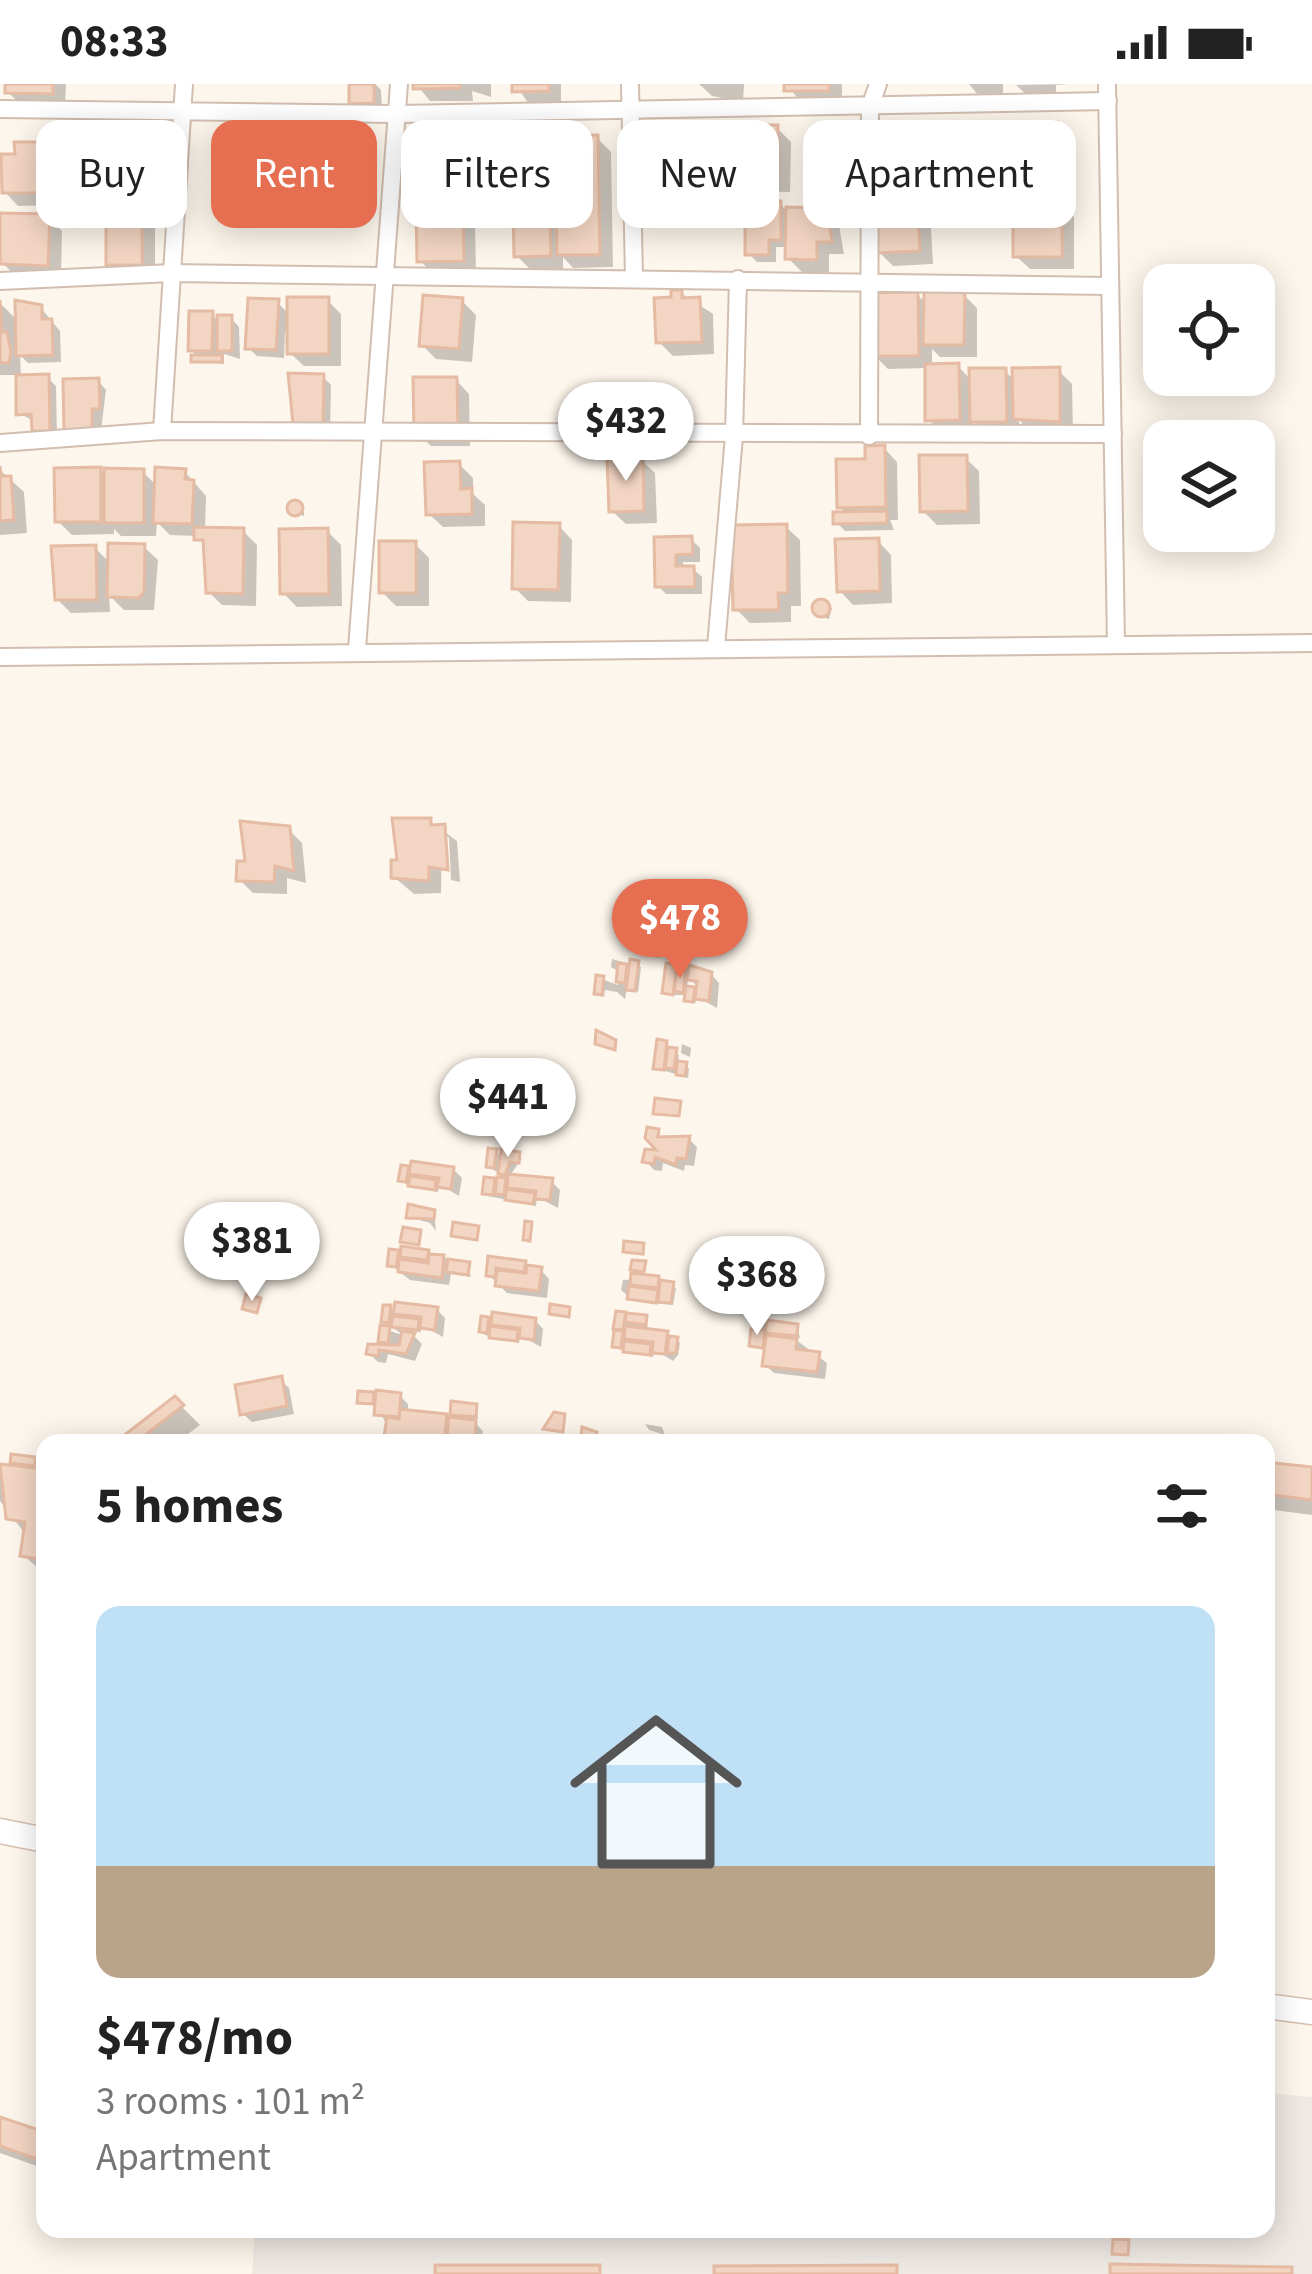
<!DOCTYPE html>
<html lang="en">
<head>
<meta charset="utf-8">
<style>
  body { margin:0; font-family:"Source Sans 3",sans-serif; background:#f6f6f6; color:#222; height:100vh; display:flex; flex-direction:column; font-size:45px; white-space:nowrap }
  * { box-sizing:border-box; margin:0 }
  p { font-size:39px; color:#767676 }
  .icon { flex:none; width:66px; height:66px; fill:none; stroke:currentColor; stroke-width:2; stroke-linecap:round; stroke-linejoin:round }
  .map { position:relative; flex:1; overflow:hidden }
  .sheet { position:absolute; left:36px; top:1350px; width:1239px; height:804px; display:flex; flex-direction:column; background:#fff; border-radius:24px; box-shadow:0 6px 30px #0003 }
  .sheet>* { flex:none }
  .guide { position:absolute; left:36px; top:36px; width:1242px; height:108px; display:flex; gap:24px }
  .fabs { position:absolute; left:1143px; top:180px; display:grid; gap:24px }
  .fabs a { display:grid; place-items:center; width:132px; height:132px; border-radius:24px; background:#fff; box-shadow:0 6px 30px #0003; font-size:60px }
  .price { position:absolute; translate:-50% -102px; padding:0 27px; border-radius:42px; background:#fff; color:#222; font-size:39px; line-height:78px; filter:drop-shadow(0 3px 6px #0008) }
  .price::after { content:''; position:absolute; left:50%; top:72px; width:36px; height:27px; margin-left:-18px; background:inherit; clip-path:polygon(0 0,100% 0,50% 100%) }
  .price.active { background:#e76f51; color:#fff }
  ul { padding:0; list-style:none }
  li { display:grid; align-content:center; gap:24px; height:636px; padding:0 60px }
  li span { display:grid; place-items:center; height:372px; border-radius:24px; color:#555 }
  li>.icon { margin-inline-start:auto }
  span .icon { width:216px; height:216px; fill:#fffc; stroke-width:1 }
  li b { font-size:51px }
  h2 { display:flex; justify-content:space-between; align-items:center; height:144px; padding:0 60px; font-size:51px }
  .pill { padding:0 42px; border-radius:24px; background:#fff; box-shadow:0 6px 30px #0003; font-size:42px; line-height:108px }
  .pill.active { background:#e76f51; color:#fff }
  .status { display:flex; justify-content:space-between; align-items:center; height:84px; padding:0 60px; background:#fff; direction:ltr }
  .status svg { height:33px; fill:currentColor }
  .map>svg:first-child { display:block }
</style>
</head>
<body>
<div class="status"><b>08:33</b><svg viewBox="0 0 49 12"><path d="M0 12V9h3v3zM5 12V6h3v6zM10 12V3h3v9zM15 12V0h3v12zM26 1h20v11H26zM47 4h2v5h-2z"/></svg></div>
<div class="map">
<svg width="1312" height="2190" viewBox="0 0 1312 2190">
  <rect width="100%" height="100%" fill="#fdf6ec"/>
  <path fill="#efe9e4" d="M1266 2009 1312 2013V2190H252L255 2145H1266Z"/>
  <g fill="#0003" fill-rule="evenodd">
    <path d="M8 0H66L65 22 21 21 8 8Z"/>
    <path d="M352 0H375L381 6 382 26 361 27 352 18Z"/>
    <path d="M416 0H491V13L472 7 473 17H430Z"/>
    <path d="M515 0H561V20H529Z"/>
    <path d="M699 0H744L743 18 712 12Z"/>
    <path d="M787 0H842V19H801Z"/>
    <path d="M969 0H1003V11H978Z"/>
    <path d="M1069 0 1056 1V15L1030 14 1016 1Z"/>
    <path d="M1057 41 1071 55 1072 96 1062 102V111H1033L1019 97V108H986L973 94 1005 44 1019 57Z"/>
    <path d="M777 44 791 58 790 108 757 107 742 92V112L710 113 700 103V107L661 108 647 94 685 49 696 59 728 51 744 67Z"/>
    <path d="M448 49 471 78V114L436 115 422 101Z"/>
    <path d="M549 50 554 55 597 54 611 68 613 183 573 184 563 173V185L531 186 517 172 549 123 559 134V111H531L517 97Z"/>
    <path d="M133 57 147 71 149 121 117 122 105 110V123H69L58 112V121L18 122 5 108 44 61 56 73 84 64 103 83Z"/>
    <path d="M916 114 930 127 933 180 893 182 879 168Z"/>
    <path d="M780 120 786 126 826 127 839 141 844 170H829V188H802L788 174 789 163H776V178H757L748 169Z"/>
    <path d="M1060 120 1074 133V185H1030L1016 172Z"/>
    <path d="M461 126 475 140 476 190H434L420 177Z"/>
    <path d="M141 129 155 142V193H123L109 179Z"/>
    <path d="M48 133 62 147 61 194 16 193 3 179Z"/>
    <path d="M681 209 713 230 714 270 673 272 659 258Z"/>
    <path d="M963 210 977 224V273H940L932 265V283L958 282 972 297 1005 287 1016 298 1058 286 1072 300 1073 350 1030 347 1019 336V350H987L973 336V349H942L928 335V284L888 285 874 271 917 211 927 220Z"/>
    <path d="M327 216 341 230V282H304L290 269V248H285L284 274 257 272 248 264 277 218 290 231Z"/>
    <path d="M462 217 476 231 472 278 436 275 422 261Z"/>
    <path d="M0 219 18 237 41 224 60 247 61 278 28 279 20 271 21 294 47 293 56 302 57 354H43L35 338 19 329V291H0Z"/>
    <path d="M211 230 220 239 231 234 239 243 240 275 224 270V280L194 277 199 274 191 266Z"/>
    <path d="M323 293 331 301 330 348H305Z"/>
    <path d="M456 296 469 310 470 362H431L417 349Z"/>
    <path d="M98 297 106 306 100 355 76 356Z"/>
    <path d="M884 364 897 378 898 436H890L894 446 845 447 836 438 849 432 840 423 868 378Z"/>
    <path d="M965 374 979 387 980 440 937 441 923 427Z"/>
    <path d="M641 376 655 389 657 439 626 440 612 427Z"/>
    <path d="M459 380 473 394V410L485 421V442L443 443 429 430Z"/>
    <path d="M0 386 24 408 27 449 0 451Z"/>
    <path d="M99 386 107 394 143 388 157 402 184 387 206 412 205 446 243 447 257 461 256 522 222 521 208 507 206 464 197 452 170 451 157 438 156 452H121L114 445V450L72 451 58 437Z"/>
    <path d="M295 420 304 427V432L291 428Z"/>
    <path d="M559 442 572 456 571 518 528 517 515 504Z"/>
    <path d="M786 443 800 456 801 522H791V538L750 539 736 525Z"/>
    <path d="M327 447 341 461 342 522 297 523 283 509Z"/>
    <path d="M691 455 700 464V478H683V485H693L702 493V510H666L658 502 657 456Z"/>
    <path d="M878 457 891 471 892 519 853 521 840 507Z"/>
    <path d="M415 460 429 474V522H396L382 508Z"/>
    <path d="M144 463 158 476 154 526H124L109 511 110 528 71 529 57 515 95 464 111 480Z"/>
    <path d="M817 519 832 524 829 535 817 532Z"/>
    <path d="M429 737 457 757 460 798 451 796 449 754 442 748 441 809 414 810 394 793Z"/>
    <path d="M288 745 302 759 306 799 287 794V810L253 809 239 795Z"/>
    <path d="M612 875 641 883 638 908 627 903 625 915 617 908 605 906 604 913 597 909 599 894 618 901 620 888 611 883Z"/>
    <path d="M668 883 690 894 711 890 719 899 717 924 697 913 695 920 688 911H668ZM688 893 702 907 687 905Z"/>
    <path d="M659 960 679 971 678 980 689 984 688 994 656 984Z"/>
    <path d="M682 960 691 964 690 973 681 969Z"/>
    <path d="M652 1046 666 1056 689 1055 697 1063 694 1082 685 1081 684 1087 663 1079 662 1087 654 1086 646 1077 661 1070Z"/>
    <path d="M495 1067 503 1075 522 1074 509 1093 551 1097 560 1106 558 1124 537 1113 536 1122 488 1112 487 1096 509 1098 489 1082Z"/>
    <path d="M407 1085 412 1090 453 1085 462 1094 459 1112 439 1100 438 1108 405 1100Z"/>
    <path d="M434 1128 436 1147 430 1139 409 1133Z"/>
    <path d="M392 1168H427L468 1181 471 1193 451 1190 449 1201 410 1196 391 1181Z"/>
    <path d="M491 1176 541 1186 549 1195 547 1214 507 1209 489 1191Z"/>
    <path d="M644 1180 646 1195 676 1204 673 1221 634 1217 621 1206 623 1196 643 1195 634 1185Z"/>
    <path d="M390 1224 396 1230 437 1226 445 1234 443 1253 421 1241V1248L409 1247 422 1260 415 1277 388 1270 386 1279 378 1278 369 1269 382 1268 383 1245 403 1251 384 1237Z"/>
    <path d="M619 1230 646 1234 648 1248 667 1250 680 1259 678 1271 673 1277 654 1265 653 1273 619 1265Z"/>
    <path d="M495 1232 535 1236 543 1245 541 1263 520 1251 519 1259 485 1251 482 1247 488 1236 494 1242Z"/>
    <path d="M755 1237 797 1242 800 1254 792 1253 827 1279 825 1295 774 1289 765 1281 767 1266 752 1261Z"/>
    <path d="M280 1296 289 1304 294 1330 252 1338 243 1330Z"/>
    <path d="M373 1311 378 1317 400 1312 408 1320V1329L460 1337 453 1330 476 1322 478 1335 470 1334 483 1347 482 1359H395L378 1323 360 1317Z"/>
    <path d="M175 1316 200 1341 176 1359H118Z"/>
    <path d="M645 1340 662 1343 665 1351 649 1346Z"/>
    <path d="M34 1376 37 1387 45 1388V1490L23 1471 26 1451 0 1417V1383L20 1385 13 1378Z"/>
    <path d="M1266 1381 1312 1386V1431L1266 1425Z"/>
    <path d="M0 2036 45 2052V2085L0 2069Z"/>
  </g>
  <g fill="#f3d5c3" stroke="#e6bba3" stroke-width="3">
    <path d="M5 0H53V10L5 9Z"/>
    <path d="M349 0H374V19L349 20Z"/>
    <path d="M413 0H460V4L413 5Z"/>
    <path d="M512 0H549V7L512 8Z"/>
    <rect x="784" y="0" width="45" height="7"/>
    <path d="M1058 38 1057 89H1050V98H1016V39Z"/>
    <path d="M741 41H778V95H740Z"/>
    <path d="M977 41H1006L1007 95H970L969 53H977Z"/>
    <path d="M449 46V62H458L459 102H419L418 47Z"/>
    <path d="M643 46H686L687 95 644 96Z"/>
    <path d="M514 47H550V99L514 98Z"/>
    <path d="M692 48H729L730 100H693Z"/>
    <path d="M598 51 600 171H557L555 52Z"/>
    <path d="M135 54 136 109 101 110 99 55Z"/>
    <path d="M53 56 86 62 85 75H93V110H52Z"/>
    <path d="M14 58H45L46 109H2L1 70H15Z"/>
    <path d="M917 111 920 167 876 169 873 113Z"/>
    <path d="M745 116 781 117V156H769V171H745Z"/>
    <rect x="1013" y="117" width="49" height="56"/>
    <path d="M550 120 551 172 514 173 513 121Z"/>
    <path d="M463 123 464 177 417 178 416 124Z"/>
    <path d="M786 123 827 124 832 158H817V176L785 175Z"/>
    <rect x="106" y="126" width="36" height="55"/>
    <path d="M0 129 50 130 48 182 0 180Z"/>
    <path d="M671 206H682V214L700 213 702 258 656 259 654 214 671 213Z"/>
    <path d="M924 206 965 207 964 261H923Z"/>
    <path d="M918 208 919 272H871L870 209Z"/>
    <path d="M423 211 463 214 459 265 419 262Z"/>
    <rect x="287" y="213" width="42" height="57"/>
    <path d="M248 214 279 215 276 266 245 265Z"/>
    <path d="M0 216 2 248H7L11 268 9 279H0Z"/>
    <path d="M15 216 42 221V235H52L53 271 16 272Z"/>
    <path d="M189 227H213L212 267H188Z"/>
    <rect x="217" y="231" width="15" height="36"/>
    <rect x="191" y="271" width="31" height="7"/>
    <path d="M959 279 960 336 925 337V280Z"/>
    <path d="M1060 283V338L1013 335 1012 284Z"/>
    <path d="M969 284H1006L1007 338H970Z"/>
    <path d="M288 289 324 290 323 341 293 340Z"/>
    <path d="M49 290 50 347H32L31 330 16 331V291Z"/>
    <path d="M413 293H457L458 349 414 350Z"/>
    <path d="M99 294 100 325H92V348H64L63 295Z"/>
    <path d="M885 361 886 423 837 424 836 375H865V362Z"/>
    <path d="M919 371H967L968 427 920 428Z"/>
    <path d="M643 372 644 427 609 428 607 374Z"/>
    <path d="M460 377 461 405 472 404V430L426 431 424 378Z"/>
    <path d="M0 382 1 392H11L14 436 0 437Z"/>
    <path d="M101 383V438H55L54 384Z"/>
    <path d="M155 383 186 385 185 395 194 396 192 440 153 439Z"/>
    <path d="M104 384 144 385V439H104Z"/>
    <circle cx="295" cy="424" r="8"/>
    <path d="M887 427V439L833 440V428Z"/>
    <path d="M513 438 560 439 558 506 512 505Z"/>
    <path d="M787 440 788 509H778L779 526H733L731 441Z"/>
    <path d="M194 443 244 444 243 510 206 509 203 456H194Z"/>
    <path d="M328 444 329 510H280L279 445Z"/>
    <path d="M692 452 693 470 676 471V482H694L695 503H655L654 453Z"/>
    <path d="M879 454 880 507 837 508 835 455Z"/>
    <rect x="379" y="457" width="37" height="52"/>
    <path d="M108 459 145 460 144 508 139 514 107 513Z"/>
    <path d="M96 461 97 516H55L51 462Z"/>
    <circle cx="821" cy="524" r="9"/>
    <path d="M392 734H431V741L445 740 448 786 429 783V797L391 794V776H397Z"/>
    <path d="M240 737 290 742 294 787 275 782 274 798 236 797 237 777H245Z"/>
    <path d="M651 856 661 857 659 872 649 871Z"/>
    <path d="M630 875 639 877 635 907 626 906Z"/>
    <path d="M618 879 627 880 625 899 616 898Z"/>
    <path d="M666 879 677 881 673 911 662 909Z"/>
    <path d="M689 881 712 888 709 917 695 915 697 897 687 896Z"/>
    <path d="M677 885 686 886 683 909 674 907Z"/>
    <path d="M596 891 604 892 602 911 594 910Z"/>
    <path d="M686 902 695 903 693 918 684 917Z"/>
    <path d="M596 946 616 956 615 966 595 960Z"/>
    <path d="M657 955 667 957 664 986 653 985Z"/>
    <path d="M668 963 677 964 674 985 665 984Z"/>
    <path d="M677 977 687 978 685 992 676 991Z"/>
    <path d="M655 1014 681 1017 679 1032 653 1030Z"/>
    <path d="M647 1043 659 1045 658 1053 690 1052 686 1075 677 1074 676 1081 655 1073 654 1080 642 1078 645 1065 656 1066 645 1054Z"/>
    <path d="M488 1064 497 1065 494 1084 486 1083Z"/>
    <path d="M501 1065 520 1068 519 1079 510 1078 505 1091 498 1090Z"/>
    <path d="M411 1077 454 1083 451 1105 437 1103 439 1094 409 1090Z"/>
    <path d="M401 1081 409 1082 406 1098 398 1097Z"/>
    <path d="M508 1090 553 1094 550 1116 535 1115 536 1107 507 1104Z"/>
    <path d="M410 1092 436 1096 435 1106 408 1102Z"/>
    <path d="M484 1093 495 1094 493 1111 482 1110Z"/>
    <path d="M497 1093 506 1094 504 1111 495 1110Z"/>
    <path d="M507 1105 535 1109 533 1120 505 1116Z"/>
    <path d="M408 1120 435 1126 434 1135 406 1134Z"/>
    <path d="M525 1137 532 1138 530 1157 523 1156Z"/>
    <path d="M453 1138 479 1142 477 1156 451 1152Z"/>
    <path d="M403 1143 421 1146 419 1161 400 1158Z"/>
    <path d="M624 1157 644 1159 643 1170 623 1168Z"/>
    <path d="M401 1162 429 1166 427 1176 400 1173Z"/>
    <path d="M389 1165 399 1166 396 1183 387 1182Z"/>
    <path d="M429 1170 444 1171 442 1194 398 1188 399 1175 428 1179Z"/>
    <path d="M488 1172 526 1177 524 1188 496 1184 495 1193 486 1192Z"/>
    <path d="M448 1175 470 1178 468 1191 446 1188Z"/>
    <path d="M632 1176 646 1177 644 1188 630 1186Z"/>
    <path d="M527 1181 542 1183 539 1207 495 1202 497 1186 526 1189Z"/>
    <path d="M631 1189 659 1192 658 1204 630 1201Z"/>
    <path d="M660 1196 674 1198 671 1219 658 1218Z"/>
    <path d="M629 1202 658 1206 656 1219 627 1215Z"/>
    <path d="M246 1210 261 1214 257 1229 242 1225Z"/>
    <path d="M395 1218 438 1223 435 1246 420 1244 421 1233 393 1230Z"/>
    <path d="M550 1220 570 1223 569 1233 549 1230Z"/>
    <path d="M383 1221H391L389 1239 381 1238Z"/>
    <path d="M616 1227 626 1228 623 1246 613 1245Z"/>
    <path d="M492 1228 536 1234 534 1256 519 1254 520 1244 491 1241Z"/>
    <path d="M626 1229 647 1231 646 1241 625 1238Z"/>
    <path d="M393 1232 419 1235 418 1246 391 1243Z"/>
    <path d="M481 1232 489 1233 487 1249 479 1248Z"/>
    <path d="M767 1236 798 1240 797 1252 765 1249Z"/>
    <path d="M380 1241 390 1242 388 1259 378 1258Z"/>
    <path d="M490 1242 518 1246 517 1257 489 1254Z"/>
    <path d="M625 1242 668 1247 665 1270 652 1269 653 1258 624 1255Z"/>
    <path d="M751 1245 765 1246 763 1264 749 1262Z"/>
    <path d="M614 1246 623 1247 621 1264 612 1263Z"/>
    <path d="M402 1247 415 1249 406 1270 379 1266 378 1272 366 1270 368 1260 399 1261Z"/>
    <path d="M766 1251 797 1255 796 1265 820 1268 817 1288 762 1282Z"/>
    <path d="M669 1252 678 1253 676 1269H667Z"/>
    <path d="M624 1257 651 1260 650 1271 623 1268Z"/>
    <path d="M282 1292 287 1322 240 1331 235 1301Z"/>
    <path d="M376 1306 401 1309 399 1333 374 1331Z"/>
    <path d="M358 1307 374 1308 373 1320 357 1319Z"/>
    <path d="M175 1312 184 1321 135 1359H114Z"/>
    <path d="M451 1317 477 1320 476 1333 450 1331Z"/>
    <path d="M400 1325 447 1330 444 1359H396V1354L384 1353 387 1333 399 1335Z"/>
    <path d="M554 1328 565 1330 563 1348 543 1345Z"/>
    <path d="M449 1333 476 1336 475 1359H446Z"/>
    <path d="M582 1343 597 1348 596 1355 620 1359H570L571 1352 581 1353Z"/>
    <path d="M11 1370 36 1373 34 1382 10 1379Z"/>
    <path d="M1266 1378 1312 1383V1416L1266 1410Z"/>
    <path d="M0 1380 45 1385V1476L20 1472 25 1438 6 1435Z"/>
    <path d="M0 2033 45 2048V2078L0 2062Z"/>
    <path d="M1113 2155 1129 2156 1128 2171 1112 2170Z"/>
    <path d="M1110 2180 1292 2183V2190H1110Z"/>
    <rect x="435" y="2181" width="165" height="9"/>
    <path d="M897 2181V2190H714V2182Z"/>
  </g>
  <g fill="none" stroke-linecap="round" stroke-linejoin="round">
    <g stroke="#d1beb0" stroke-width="20">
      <g id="street">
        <path d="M630 0 634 194"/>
        <path d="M1107 0 1116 561"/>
        <path d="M0 25 397 30 1108 17"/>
        <path d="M0 197 172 189 1110 202"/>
        <path d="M162 347 184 0"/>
        <path d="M869 352 870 23 878 0"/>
        <path d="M0 359 162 347 1113 350"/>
        <path d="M716 563 734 352 738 195"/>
        <path d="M357 565 399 0"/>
        <path d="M0 573 1312 559"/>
      </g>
    </g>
    <g stroke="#d6c0b0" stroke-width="27">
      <g id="secondary">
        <path d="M0 1747 45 1756"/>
        <path d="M1266 1922 1312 1928"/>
      </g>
    </g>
    <use href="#street" stroke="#fff" stroke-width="16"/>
    <use href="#secondary" stroke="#fff" stroke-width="24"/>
  </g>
</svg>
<div class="fabs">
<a><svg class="icon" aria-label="locate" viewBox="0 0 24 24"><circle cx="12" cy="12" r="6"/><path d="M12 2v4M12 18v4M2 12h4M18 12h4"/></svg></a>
<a><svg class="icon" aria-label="layers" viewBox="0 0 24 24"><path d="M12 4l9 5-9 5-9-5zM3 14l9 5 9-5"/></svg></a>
</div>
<b class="price" style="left:626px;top:400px">$432</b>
<b class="price active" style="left:680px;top:897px">$478</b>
<b class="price" style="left:508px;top:1076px">$441</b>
<b class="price" style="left:252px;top:1220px">$381</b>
<b class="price" style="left:757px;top:1254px">$368</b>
<div class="guide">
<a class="pill">Buy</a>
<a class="pill active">Rent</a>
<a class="pill">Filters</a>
<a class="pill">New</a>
<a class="pill">Apartment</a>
</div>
<section class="sheet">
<h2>5 homes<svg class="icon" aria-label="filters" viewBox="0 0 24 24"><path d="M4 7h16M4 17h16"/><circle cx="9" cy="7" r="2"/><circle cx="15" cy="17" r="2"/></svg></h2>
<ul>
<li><span style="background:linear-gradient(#bfe0f5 70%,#b9a48a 0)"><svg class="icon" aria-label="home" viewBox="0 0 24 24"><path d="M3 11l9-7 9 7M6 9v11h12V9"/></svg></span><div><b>$478/mo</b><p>3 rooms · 101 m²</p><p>Apartment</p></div></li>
</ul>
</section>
</div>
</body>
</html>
